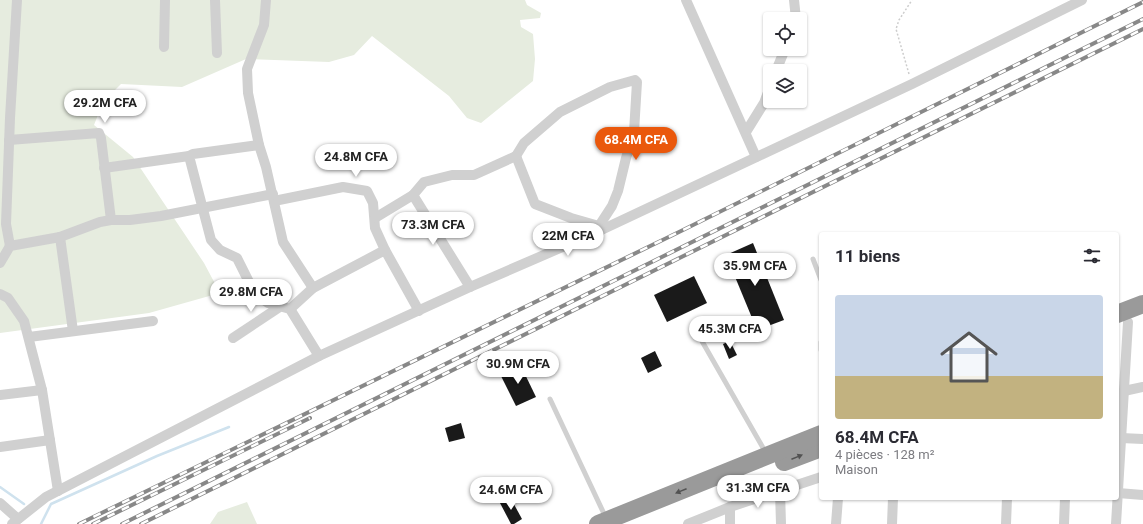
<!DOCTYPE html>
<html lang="fr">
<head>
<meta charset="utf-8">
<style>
  body { margin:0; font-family:Roboto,sans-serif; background:#f7f7f7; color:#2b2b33; height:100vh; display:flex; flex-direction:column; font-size:15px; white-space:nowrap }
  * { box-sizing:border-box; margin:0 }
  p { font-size:13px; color:#7c7c81 }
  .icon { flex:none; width:22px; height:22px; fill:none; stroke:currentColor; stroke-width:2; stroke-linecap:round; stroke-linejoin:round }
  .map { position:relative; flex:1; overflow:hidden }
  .drawer { position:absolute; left:819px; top:232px; width:300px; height:268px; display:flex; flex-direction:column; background:#fff; border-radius:4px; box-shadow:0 1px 3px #0004 }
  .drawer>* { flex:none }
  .fabs { position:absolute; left:763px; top:12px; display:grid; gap:8px }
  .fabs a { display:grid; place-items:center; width:44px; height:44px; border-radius:4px; background:#fff; box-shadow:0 1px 3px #0004; font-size:20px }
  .price { position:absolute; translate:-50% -34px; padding:0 9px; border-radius:14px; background:#fff; color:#222; font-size:13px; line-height:26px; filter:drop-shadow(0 1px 2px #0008) }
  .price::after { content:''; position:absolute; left:50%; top:24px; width:12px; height:9px; margin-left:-6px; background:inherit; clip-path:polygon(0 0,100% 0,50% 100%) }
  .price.selected { background:#ea580c; color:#fff }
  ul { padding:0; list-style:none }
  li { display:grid; align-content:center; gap:8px; height:212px; padding:0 16px }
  li span { display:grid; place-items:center; height:124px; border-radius:4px; color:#555 }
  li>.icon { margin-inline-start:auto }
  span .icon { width:72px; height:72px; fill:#fffc; stroke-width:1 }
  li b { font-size:17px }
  h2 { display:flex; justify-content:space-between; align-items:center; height:48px; padding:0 16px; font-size:17px }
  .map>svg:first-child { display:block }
</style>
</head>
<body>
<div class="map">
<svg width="1143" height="524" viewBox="0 0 1143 524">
  <rect width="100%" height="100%" fill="#fff"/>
  <g fill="#e6ecdf">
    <path d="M0 0H525L527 5 541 13 540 18 520 20 521 27 533 34 535 59 533 81 481 123 467 118 449 96 372 36 354 55 329 62 246 59 182 87 121 84 103 102 94 125 133 157 204 263 220 293 149 313 0 333Z"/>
    <path d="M247 502 257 524H210L218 512Z"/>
  </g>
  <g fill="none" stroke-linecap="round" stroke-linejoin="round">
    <g stroke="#cfe2ee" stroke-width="2.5">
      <path d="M0 487 24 504"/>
      <path d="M41 524 51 504 157 456 229 427"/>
    </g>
  </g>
  <g fill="#1a1a1a">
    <path d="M753 243 784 320 757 330 726 255Z"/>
    <path d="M694 276 707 303 667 322 654 295Z"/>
    <path d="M730 341 737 355 729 359 723 344Z"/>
    <path d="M655 351 662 366 648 373 641 358Z"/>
    <path d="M520 364 536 397 516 406 500 374Z"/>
    <path d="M461 423 465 438 449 442 445 428Z"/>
    <path d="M510 497 522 519 514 524H511L500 503Z"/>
  </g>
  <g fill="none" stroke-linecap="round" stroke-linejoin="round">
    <path stroke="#cdcdcd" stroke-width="1.5" stroke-dasharray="2 2" stroke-linecap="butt" d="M909 74 896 29 899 20 912 0"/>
    <g stroke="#d0d0d0" stroke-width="5">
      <path d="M813 259 821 280"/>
      <path d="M695 329 766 453"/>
      <path d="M821 342V350"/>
      <path d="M550 399 606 518"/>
    </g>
    <g stroke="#d0d0d0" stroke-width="10">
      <path d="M215 0 217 53"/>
      <path d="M266 0 264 25 247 69 248 93 259 145 193 154 189 156 211 240 220 250 237 258 255 294 268 303 290 309 319 356"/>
      <path d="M686 0 756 157"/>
      <path d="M794 0 796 19"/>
      <path d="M164 47 165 0"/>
      <path d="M776 71 785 49"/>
      <path d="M746 132 764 103 770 87"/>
      <path d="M9 140 99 133 101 138 111 220"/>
      <path d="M259 145 266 167 283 242 313 288"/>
      <path d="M516 156 535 204 571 218 599 226"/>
      <path d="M104 168 189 156"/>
      <path d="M413 195 470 287"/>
      <path d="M274 201 343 187 367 191 373 203 375 228 385 250"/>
      <path d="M375 218 413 195 424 182 452 175H474L516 156 524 143 560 112 610 87 635 80 637 82 634 132 626 158 618 191 612 206 599 226 597 232"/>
      <path d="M60 237 73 331"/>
      <path d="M10 246 6 224 10 118 17 0"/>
      <path d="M0 263 10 246 60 237 100 222 111 220H130L161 216 273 194"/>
      <path d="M0 294 8 298 24 321 42 390 58 491"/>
      <path d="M290 309 313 288 385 250 419 311"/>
      <path d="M29 337 153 321"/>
      <path d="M233 338 281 306"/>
      <path d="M1124 391 1143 387"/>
      <path d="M0 395 42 390"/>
      <path d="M1121 438 1143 439"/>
      <path d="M0 447 50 440"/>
      <path d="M780 491 781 524"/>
      <path d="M1118 493 1143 495"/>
      <path d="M0 503 18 519"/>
      <path d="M730 507V524"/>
      <path d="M12 524 46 497 319 356 470 287 597 232 912 84 1082 0"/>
      <path d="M688 524 730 507 821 477"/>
      <path d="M836 524 838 498"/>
      <path d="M892 524 893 498"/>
      <path d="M1006 524 1007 498"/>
      <path d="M1064 524 1065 498"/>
      <path d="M1116 524 1128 322"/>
    </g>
    <g stroke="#9a9a9a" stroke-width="18">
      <path d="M1117 314 1143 304"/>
      <path d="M784 462 821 448"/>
      <path d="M598 524 821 434"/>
    </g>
    <g stroke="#888" stroke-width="4">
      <g id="rail">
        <path d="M79 524 679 232 1143 2"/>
        <path d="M93 524 310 418"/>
        <path d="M122 524 1143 19"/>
        <path d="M141 524 1143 29"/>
      </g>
    </g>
    <use href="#rail" stroke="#fff" stroke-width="2.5" stroke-dasharray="8" stroke-linecap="butt"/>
  </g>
  <defs><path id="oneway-solid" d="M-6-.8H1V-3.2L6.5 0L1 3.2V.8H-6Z"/></defs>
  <g fill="#525252">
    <use href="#oneway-solid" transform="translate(797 457) rotate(-22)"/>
    <use href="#oneway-solid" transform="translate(681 491) rotate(158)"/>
  </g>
</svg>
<div class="fabs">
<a><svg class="icon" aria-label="locate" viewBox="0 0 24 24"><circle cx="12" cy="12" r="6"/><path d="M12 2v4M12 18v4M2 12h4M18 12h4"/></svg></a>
<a><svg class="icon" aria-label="layers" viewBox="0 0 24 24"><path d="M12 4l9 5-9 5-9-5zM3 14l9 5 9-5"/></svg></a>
</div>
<b class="price" style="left:105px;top:124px">29.2M CFA</b>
<b class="price selected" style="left:636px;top:161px">68.4M CFA</b>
<b class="price" style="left:356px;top:178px">24.8M CFA</b>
<b class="price" style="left:433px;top:246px">73.3M CFA</b>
<b class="price" style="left:568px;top:257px">22M CFA</b>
<b class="price" style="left:755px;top:287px">35.9M CFA</b>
<b class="price" style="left:251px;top:313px">29.8M CFA</b>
<b class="price" style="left:730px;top:350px">45.3M CFA</b>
<b class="price" style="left:518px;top:385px">30.9M CFA</b>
<b class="price" style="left:758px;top:509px">31.3M CFA</b>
<b class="price" style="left:511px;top:511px">24.6M CFA</b>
<section class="drawer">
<h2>11 biens<svg class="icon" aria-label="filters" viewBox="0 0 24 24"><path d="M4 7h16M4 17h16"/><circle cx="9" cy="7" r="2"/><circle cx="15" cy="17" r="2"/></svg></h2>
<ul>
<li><span style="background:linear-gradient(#c9d6e8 65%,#c2b280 0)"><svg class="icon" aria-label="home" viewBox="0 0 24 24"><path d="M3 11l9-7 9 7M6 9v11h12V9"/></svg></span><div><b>68.4M CFA</b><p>4 pièces · 128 m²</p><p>Maison</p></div></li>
</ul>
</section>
</div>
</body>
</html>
